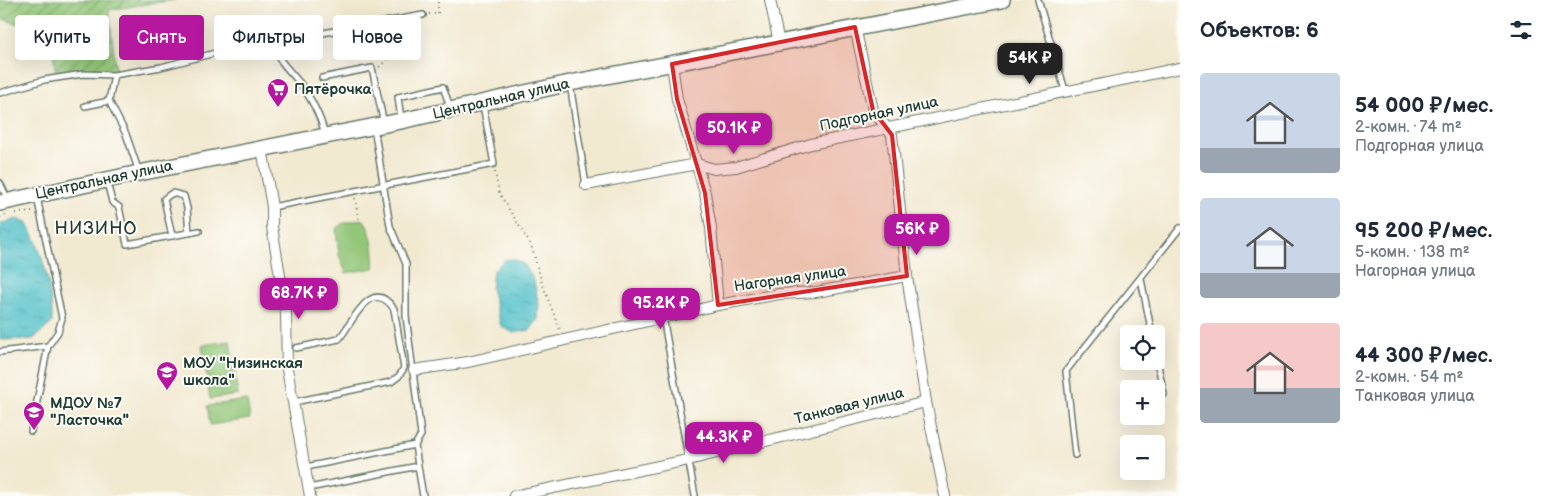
<!DOCTYPE html>
<html lang="ru">
<head>
<meta charset="utf-8">
<style>
  body { margin:0; font-family:"Balsamiq Sans",sans-serif; background:#f2f2f3; color:#1f2937; height:100vh; display:flex; flex-direction:column; font-size:19px; white-space:nowrap }
  * { box-sizing:border-box; margin:0 }
  p { font-size:16px; color:#747a83 }
  .icon { flex:none; width:28px; height:28px; fill:none; stroke:currentColor; stroke-width:2; stroke-linecap:round; stroke-linejoin:round }
  .map { position:relative; flex:1; overflow:hidden }
  .drawer { display:flex; flex-direction:column; background:#fff; width:375px }
  .drawer>* { flex:none }
  .hud { position:absolute; left:15px; top:15px; width:475px; height:45px; display:flex; gap:10px }
  .tools { position:absolute; left:1120px; top:325px; display:grid; gap:10px }
  .tools a { display:grid; place-items:center; width:45px; height:45px; border-radius:5px; background:#fff; box-shadow:0 5px 20px #0002; font-size:25px }
  .price { position:absolute; translate:-50% -42px; padding:0 11px; border-radius:10px; background:#b5179e; color:#fff; font-size:16px; line-height:32px; filter:drop-shadow(0 1px 2px #0008) }
  .price::after { content:''; position:absolute; left:50%; top:30px; width:15px; height:11px; margin-left:-8px; background:inherit; clip-path:polygon(0 0,100% 0,50% 100%) }
  .price.current { background:#222; color:#fff }
  ul { padding:0; list-style:none }
  li { display:flex; align-items:center; gap:15px; height:125px; padding:0 20px }
  li span { display:grid; place-items:center; flex:none; width:140px; height:100px; border-radius:5px; color:#555 }
  li>.icon { margin-inline-start:auto }
  span .icon { width:60px; height:60px; fill:#fffc; stroke-width:1 }
  li b { font-size:21px }
  h2 { display:flex; justify-content:space-between; align-items:center; height:60px; padding:0 20px; font-size:21px }
  .pill { padding:0 18px; border-radius:5px; background:#fff; box-shadow:0 5px 20px #0002; font-size:18px; line-height:45px }
  .pill.current { background:#b5179e; color:#fff }
  main { display:flex; flex:1; min-height:0 }
  .map>svg:first-child { display:block }
</style>
</head>
<body>
<main>
<div class="map">
<svg width="1180" height="496" viewBox="0 0 1180 496">
  <defs>
    <pattern id="garden-furrows" width="10" height="10" patternUnits="userSpaceOnUse" patternTransform="scale(1.25)"><rect width="10" height="10" fill="#92c678"/><path d="M-1 1l2-2M0 10L10 0M9 11l2-2" fill="none" stroke="#77a263"/></pattern>
    <pattern id="water-ripples" width="26" height="14" patternUnits="userSpaceOnUse" patternTransform="scale(1.25)"><rect width="26" height="14" fill="#53c1c9"/><path d="M2 4q2-2 4 0t4 0M15 11q2-2 4 0t4 0" fill="none" stroke="#449ea4"/></pattern>
  </defs>
  <rect width="100%" height="100%" fill="#fdfcf7"/>
  <filter id="ink" filterUnits="userSpaceOnUse"><feTurbulence type="fractalNoise" baseFrequency=".02" numOctaves="2"/><feDisplacementMap in="SourceGraphic" scale="10" xChannelSelector="R" yChannelSelector="G"/><feConvolveMatrix kernelMatrix="1 2 1 2 8 2 1 2 1" color-interpolation-filters="sRGB"/></filter>
  <filter id="wash" filterUnits="userSpaceOnUse"><feTurbulence type="fractalNoise" baseFrequency=".0096" numOctaves="4" result="noise"/><feDisplacementMap in="SourceGraphic" scale="20" xChannelSelector="R" yChannelSelector="G"/><feGaussianBlur stdDeviation="1.12" result="paint"/><feColorMatrix in="noise" values="0 0 0 0 0 0 0 0 0 0 0 0 0 0 0 0 0 1.4 0 .05"/><feComposite in="paint" operator="in"/></filter>
  <g filter="url(#wash)">
    <rect width="100%" height="100%" fill="#f2e9d1"/>
    <g fill="#92c678" stroke="#588256">
      <path d="M362 219C371 223 376 258 374 268L346 273 339 255 336 229 341 224Z"/>
      <path d="M230 341 238 395 210 399 202 345Z"/>
      <path d="M247 400 250 419 210 425 207 406Z"/>
    </g>
    <path fill="url(#garden-furrows)" stroke="#588256" d="M0 0H175L109 10 116 70 56 76 51 35 0 18Z"/>
    <g fill="url(#water-ripples)" stroke="#397f7e">
      <path d="M16 219 27 222C42 248 53 293 52 323L33 339 0 340V224Z"/>
      <path d="M514 259 525 265 534 281 539 305 538 320 530 330 513 333 501 326 491 288 493 271 504 260Z"/>
    </g>
  </g>
  <g filter="url(#ink)">
    <g fill="none" stroke-linecap="round" stroke-linejoin="round">
      <g stroke="#69796b" stroke-width="8">
        <g id="lane">
          <path d="M1038 0 1065 90"/>
          <path d="M272 44C278 60 288 69 299 82 310 96 321 117 325 135"/>
          <path d="M114 75 109 101 126 134 139 172"/>
          <path d="M322 78 372 68 384 124"/>
          <path d="M570 84 586 185"/>
          <path d="M0 93 44 80 83 74 114 75 161 67 223 51 423 15"/>
          <path d="M85 106 109 101"/>
          <path d="M401 119 398 97 443 87 450 107"/>
          <path d="M107 182 112 202 119 207 127 244 199 231"/>
          <path d="M0 183 8 200"/>
          <path d="M272 207 494 164 483 105"/>
          <path d="M172 236 164 199 172 193 184 196 187 208 189 233"/>
          <path d="M1141 279 1152 334"/>
          <path d="M663 317 695 496"/>
          <path d="M0 352 48 346"/>
          <path d="M1156 356 1164 394"/>
          <path d="M294 402 391 382 399 376 404 368 394 309C371 275 352 324 339 339L296 348"/>
          <path d="M31 431 48 346 58 332 62 318 37 197"/>
          <path d="M1075 455 1066 371 1180 228"/>
          <path d="M418 466 423 496"/>
          <path d="M306 467 415 445 421 435 406 316V264L390 226 374 127"/>
          <path d="M309 488 418 466 415 445"/>
        </g>
      </g>
      <g stroke="#69796b" stroke-width="12">
        <g id="street">
          <path d="M770 0 779 43"/>
          <path d="M855 27 873 110 892 135 907 276 926 402 945 496"/>
          <path d="M672 64 677 99 705 193 711 228 718 305"/>
          <path d="M262 148 272 207V227L286 312 287 369 310 496"/>
          <path d="M586 185 697 164 714 169 736 167 811 144 1180 68"/>
          <path d="M414 370 468 362 718 305 779 294 816 292 907 276"/>
          <path d="M514 496 688 460 926 402"/>
        </g>
      </g>
      <g stroke="#69796b" stroke-width="18">
        <path id="secondary" d="M0 203 139 173 401 121 570 83 1002 0"/>
      </g>
      <g stroke="#69796b" stroke-width="2" stroke-dasharray="1 4" stroke-linecap="butt">
        <path d="M429 14H438V0"/>
        <path d="M379 67C392 56 402 43 401 25"/>
        <path d="M495 172 499 193 531 245 542 283 560 330"/>
        <path d="M355 198 359 222"/>
        <path d="M16 213 33 212"/>
        <path d="M0 217 6 215"/>
      </g>
      <use href="#lane" stroke="#fff" stroke-width="5"/>
      <use href="#street" stroke="#fff" stroke-width="10"/>
      <use href="#secondary" stroke="#fff" stroke-width="15"/>
    </g>
  </g>
  <path fill="#d62828" fill-opacity="0.2" stroke="#d62828" stroke-width="4" stroke-linejoin="round" d="M855 27 873 110 892 135 907 276 718 305 705 193 677 99 672 64Z"/>
  <defs>
    <g id="supermarket-pin" transform="scale(1.125)"><path d="M0 17L-7.5 6A9.5 9.5 0 1 1 7.5 6Z" fill="#b5179e" stroke="#fdfcf7"/><path d="M-6-5.5h2.5l.6 2H6L4.5 2H-2.5L-4.4-4H-6ZM-1.5 3.2a1.3 1.3 0 1 0 .1 0ZM3 3.2a1.3 1.3 0 1 0 .1 0Z" fill="#fff"/></g>
    <g id="school-pin" transform="scale(1.125)"><path d="M0 17L-7.5 6A9.5 9.5 0 1 1 7.5 6Z" fill="#b5179e" stroke="#fdfcf7"/><path d="M0-5L7-2L0 1L-7-2ZM-4 1L0 2.5L4 1V4Q0 6-4 4Z" fill="#fff"/></g>
  </defs>
  <g fill-rule="evenodd">
    <use href="#supermarket-pin" x="278" y="89"/>
    <use href="#school-pin" x="167" y="372"/>
    <use href="#school-pin" x="34" y="412"/>
  </g>
  <g text-anchor="middle" dominant-baseline="central" stroke-width="4" stroke-linejoin="round" paint-order="stroke">
    <g font-size="15" font-weight="bold" fill="#1f3d34" stroke="#fdfcf7" text-anchor="start">
      <text x="294" y="89">Пятёрочка</text>
      <text x="183" y="363">МОУ "Низинская<tspan x="183" dy="17">школа"</tspan></text>
      <text x="50" y="403">МДОУ №7<tspan x="50" dy="17">"Ласточка"</tspan></text>
    </g>
    <g font-size="15" fill="#1f3d34" stroke="#fdfcf7">
      <text transform="translate(501 99) rotate(-13)">Центральная улица</text>
      <text transform="translate(879 114) rotate(-12)">Подгорная улица</text>
      <text transform="translate(104 180) rotate(-12)">Центральная улица</text>
      <text transform="translate(790 279) rotate(-8)">Нагорная улица</text>
      <text transform="translate(849 406) rotate(-14)">Танковая улица</text>
    </g>
    <g font-size="18" letter-spacing="1" fill="#1f3d34" stroke="#fdfcf7">
      <text x="96" y="228">НИЗИНО</text>
    </g>
  </g>
</svg>
<div class="tools">
<a><svg class="icon" aria-label="locate" viewBox="0 0 24 24"><circle cx="12" cy="12" r="6"/><path d="M12 2v4M12 18v4M2 12h4M18 12h4"/></svg></a>
<a>+</a>
<a>−</a>
</div>
<b class="price current" style="left:1030px;top:85px">54K ₽</b>
<b class="price" style="left:734px;top:155px">50.1K ₽</b>
<b class="price" style="left:917px;top:256px">56K ₽</b>
<b class="price" style="left:299px;top:320px">68.7K ₽</b>
<b class="price" style="left:661px;top:330px">95.2K ₽</b>
<b class="price" style="left:724px;top:464px">44.3K ₽</b>
<div class="hud">
<a class="pill">Купить</a>
<a class="pill current">Снять</a>
<a class="pill">Фильтры</a>
<a class="pill">Новое</a>
</div>
</div>
<section class="drawer">
<h2>Объектов: 6<svg class="icon" aria-label="filters" viewBox="0 0 24 24"><path d="M4 7h16M4 17h16"/><circle cx="9" cy="7" r="2"/><circle cx="15" cy="17" r="2"/></svg></h2>
<ul>
<li><span style="background:linear-gradient(#c9d6e8 75%,#9aa5b1 0)"><svg class="icon" aria-label="home" viewBox="0 0 24 24"><path d="M3 11l9-7 9 7M6 9v11h12V9"/></svg></span><div><b>54 000 ₽/мес.</b><p>2-комн. · 74 m²</p><p>Подгорная улица</p></div></li>
<li><span style="background:linear-gradient(#c9d6e8 75%,#9aa5b1 0)"><svg class="icon" aria-label="home" viewBox="0 0 24 24"><path d="M3 11l9-7 9 7M6 9v11h12V9"/></svg></span><div><b>95 200 ₽/мес.</b><p>5-комн. · 138 m²</p><p>Нагорная улица</p></div></li>
<li><span style="background:linear-gradient(#f6c9c9 65%,#9aa5b1 0)"><svg class="icon" aria-label="home" viewBox="0 0 24 24"><path d="M3 11l9-7 9 7M6 9v11h12V9"/></svg></span><div><b>44 300 ₽/мес.</b><p>2-комн. · 54 m²</p><p>Танковая улица</p></div></li>
</ul>
</section>
</main>
</body>
</html>
